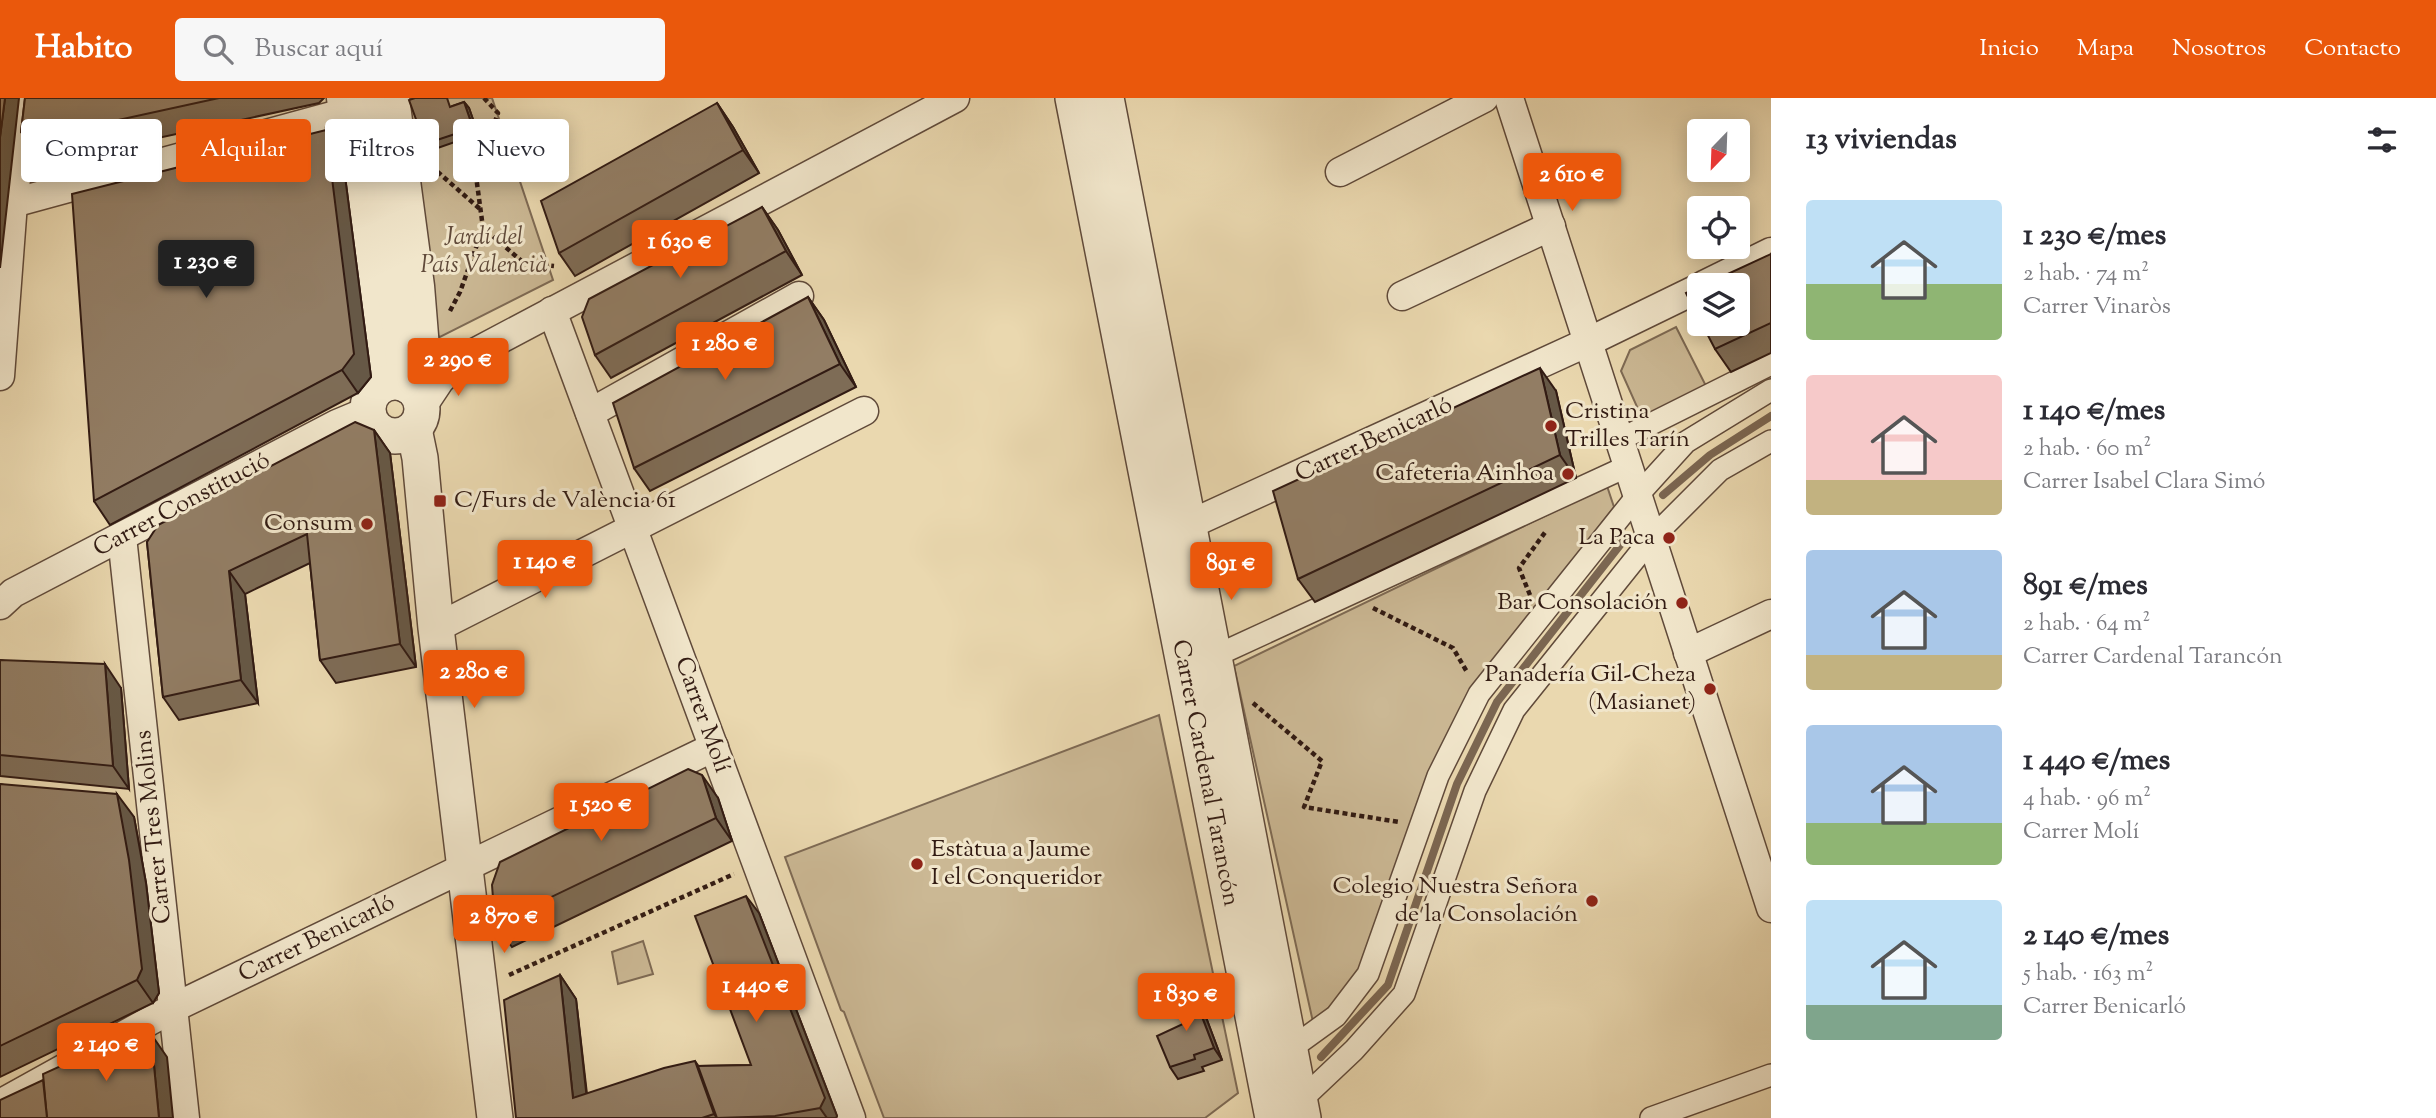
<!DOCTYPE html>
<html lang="es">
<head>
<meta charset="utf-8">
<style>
  body { margin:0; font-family:"Sorts Mill Goudy",serif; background:#f7f7f7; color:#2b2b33; height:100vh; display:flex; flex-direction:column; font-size:26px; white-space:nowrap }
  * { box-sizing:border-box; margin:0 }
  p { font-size:23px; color:#7c7c81 }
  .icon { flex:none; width:38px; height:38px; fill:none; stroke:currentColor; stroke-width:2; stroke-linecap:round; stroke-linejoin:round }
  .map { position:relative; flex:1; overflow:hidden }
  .drawer { display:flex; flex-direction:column; background:#fff; width:665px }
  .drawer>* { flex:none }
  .banner { position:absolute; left:21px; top:21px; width:665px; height:63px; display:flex; gap:14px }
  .needle { width:46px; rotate:203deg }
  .buttons { position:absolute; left:1687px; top:21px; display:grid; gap:14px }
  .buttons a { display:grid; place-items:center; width:63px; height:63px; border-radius:7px; background:#fff; box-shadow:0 4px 18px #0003; font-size:35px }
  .price { position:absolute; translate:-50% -60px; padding:0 16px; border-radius:7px; background:#ea580c; color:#fff; font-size:23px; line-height:46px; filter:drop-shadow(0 2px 4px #0008) }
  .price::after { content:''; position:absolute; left:50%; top:42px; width:21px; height:16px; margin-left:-10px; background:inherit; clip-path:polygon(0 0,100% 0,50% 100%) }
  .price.current { background:#222; color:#fff }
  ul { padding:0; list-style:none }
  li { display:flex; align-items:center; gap:21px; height:175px; padding:0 35px }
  li span { display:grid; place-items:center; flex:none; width:196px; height:140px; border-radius:7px; color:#555 }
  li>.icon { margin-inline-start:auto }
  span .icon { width:84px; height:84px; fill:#fffc; stroke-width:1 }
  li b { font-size:30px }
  h2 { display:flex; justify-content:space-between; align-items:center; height:84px; padding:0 35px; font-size:30px }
  .chip { padding:0 24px; border-radius:7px; background:#fff; box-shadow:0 4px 18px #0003; font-size:24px; line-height:63px }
  .chip.current { background:#ea580c; color:#fff }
  header { display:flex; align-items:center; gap:42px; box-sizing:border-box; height:98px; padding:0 35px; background:#ea580c; color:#fff }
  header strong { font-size:33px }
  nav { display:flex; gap:38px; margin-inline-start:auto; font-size:24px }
  .search { width:490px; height:63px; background:#f7f7f7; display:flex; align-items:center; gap:18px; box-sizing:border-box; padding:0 24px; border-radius:7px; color:#7c7c81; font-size:26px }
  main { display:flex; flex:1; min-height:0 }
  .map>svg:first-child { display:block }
</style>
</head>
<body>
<header>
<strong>Habito</strong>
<div class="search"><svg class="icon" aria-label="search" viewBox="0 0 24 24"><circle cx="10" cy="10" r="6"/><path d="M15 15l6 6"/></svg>Buscar aquí</div>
<nav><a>Inicio</a><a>Mapa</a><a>Nosotros</a><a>Contacto</a></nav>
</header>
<main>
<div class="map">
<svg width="1771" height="1020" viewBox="0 0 1771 1020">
  <rect width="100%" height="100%" fill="#ead8af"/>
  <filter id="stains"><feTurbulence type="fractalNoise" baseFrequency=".00286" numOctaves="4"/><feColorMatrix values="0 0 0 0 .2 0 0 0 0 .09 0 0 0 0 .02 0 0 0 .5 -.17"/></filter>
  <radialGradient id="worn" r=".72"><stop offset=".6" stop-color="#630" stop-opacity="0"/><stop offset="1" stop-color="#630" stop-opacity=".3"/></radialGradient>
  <g fill="#cbb894" stroke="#7e6a54" stroke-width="2">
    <path d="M407 0H492L553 182 440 239 436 237Z"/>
    <path d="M1676 229 1706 288 1642 320 1621 273 1630 252Z"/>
    <path d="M1607 388 1614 409 1512 541 1359 871 1335 904 1313 924 1234 568Z"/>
    <path d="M1159 617 1238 995 1205 1020H884L844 914 841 912 785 759Z"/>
    <path d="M643 843 653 876 618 886 612 854Z"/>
  </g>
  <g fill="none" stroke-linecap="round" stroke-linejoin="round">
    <g stroke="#7b6651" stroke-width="8">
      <path d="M1663 397 1710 357 1771 318"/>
      <path d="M1321 959 1388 887 1457 686 1497 604 1624 442"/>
    </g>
    <g stroke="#604a3a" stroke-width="24">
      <g id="pedestrian">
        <path d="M1619 342 1771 266"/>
        <path d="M1213 559 1628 368"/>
        <path d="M1289 952 1336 918 1368 876 1438 678 1479 596 1637 398 1686 344 1771 292"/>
        <path d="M1299 1004 1354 952 1404 896 1475 693 1514 612 1651 441 1720 372 1771 343"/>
        <path d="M1651 1020 1771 977"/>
      </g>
    </g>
    <g stroke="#604a3a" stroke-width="31">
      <g id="minor">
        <path d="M341 0 380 251 377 292"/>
        <path d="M395 0 420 188 425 250 439 269"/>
        <path d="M1509 0 1771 810"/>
        <path d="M1340 74 1484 0"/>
        <path d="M13 105 343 15"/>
        <path d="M1704 187 1771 154"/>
        <path d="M1402 198 1551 128"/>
        <path d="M552 213 851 1020"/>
        <path d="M0 278 13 105 26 0"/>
        <path d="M411 290 439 269 459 263 955 0"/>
        <path d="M422 309 440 282 450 272"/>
        <path d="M590 315 799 198"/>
        <path d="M1171 435 1588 244 1699 190"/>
        <path d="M122 439 185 1020"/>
        <path d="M0 507 13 495 337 326 368 313"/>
        <path d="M436 530 864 313"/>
        <path d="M1688 555 1771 516"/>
        <path d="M0 1006 173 910 714 649"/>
      </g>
    </g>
    <g stroke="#604a3a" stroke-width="38">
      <g id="tertiary">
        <path d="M371 0 407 287"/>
        <path d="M1073 0 1273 1020"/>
        <path d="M1106 0 1303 1020"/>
        <circle cx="395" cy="311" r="27"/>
        <path d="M414 331 420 360 436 530 495 1020"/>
      </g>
    </g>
    <g stroke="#321b13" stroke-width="4.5" stroke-dasharray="5 3.5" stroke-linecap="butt">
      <path d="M484 0 498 15 476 78 483 130 524 165 554 168"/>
      <path d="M431 68 480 111"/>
      <path d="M450 213 460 194 483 130"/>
      <path d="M1530 497 1519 470 1546 433"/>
      <path d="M1373 510 1453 550 1467 574"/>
      <path d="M1253 605 1322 663 1304 709 1399 724"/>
      <path d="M509 877 734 776"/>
    </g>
    <use href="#pedestrian" stroke="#f1e6cb" stroke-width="21"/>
    <use href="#minor" stroke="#f1e6cb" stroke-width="28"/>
    <use href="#tertiary" stroke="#f1e6cb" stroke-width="35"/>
  </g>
  <g fill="#7e6c56" stroke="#321b13" stroke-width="2">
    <path d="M25 0H324L319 5 52 63 37 57 21 34Z"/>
    <path d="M464 4 469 10 478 36 429 53 425 46 452 8Z"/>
    <path d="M717 5 733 29 759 75 575 178 559 155Z"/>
    <path d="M326 32 342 55 371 279 358 295 110 427 94 403Z"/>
    <path d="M762 109 778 132 802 177 611 280 595 257Z"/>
    <path d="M1771 156V255L1731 274 1715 251Z"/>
    <path d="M808 199 824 222 856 289 650 393 634 370Z"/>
    <path d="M1556 293 1576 380 1315 504 1298 481Z"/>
    <path d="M374 332 390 355 416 569 336 585 320 562 310 465 245 496 258 605 179 622 163 599 147 444Z"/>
    <path d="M0 562 121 590 129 691 0 678Z"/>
    <path d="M0 686 134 719 146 785 159 895 153 905 0 979Z"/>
    <path d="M718 700 732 743 512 849 495 826Z"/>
    <path d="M759 815 837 1018 836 1020H516L560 877 576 901 587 996 698 968 751 967Z"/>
    <path d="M1201 906 1222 962 1202 969 1204 973 1178 981 1170 969 1183 926Z"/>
  </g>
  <g fill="#665846" stroke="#321b13" stroke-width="2">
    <path d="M5 0H19L0 170V39Z"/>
    <path d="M464 4 469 10 478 36 473 30Z"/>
    <path d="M717 5 733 29 759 75 743 52Z"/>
    <path d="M326 32 342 55 371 279 358 295 342 272Z"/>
    <path d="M762 109 778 132 802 177 786 153Z"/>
    <path d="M808 199 824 222 856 289 840 266Z"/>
    <path d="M1540 270 1556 293 1576 380 1560 357Z"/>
    <path d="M374 332 390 355 416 569 400 546Z"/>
    <path d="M229 473 245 496 258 605 241 582Z"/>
    <path d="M105 566 121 590 129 691 113 668Z"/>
    <path d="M702 677 718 700 732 743 716 720Z"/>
    <path d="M117 696 134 719 146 785 159 895 153 905 137 882Z"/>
    <path d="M746 798 759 815 837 1018 836 1020H827L820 1010Z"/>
    <path d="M560 877 576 901 589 1020 573 1000Z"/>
    <path d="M1192 893 1201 906 1222 962 1214 950Z"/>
    <path d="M151 936 167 959 173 1020H159Z"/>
    <path d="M695 963 711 986 717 1020 714 1016Z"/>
  </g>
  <g fill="#927d64" stroke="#321b13" stroke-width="2">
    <path d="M0 0H5L0 39Z"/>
    <path d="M25 0H219L36 40 21 34Z"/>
    <path d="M415 0H447L450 9 464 4 473 30 425 46 409 2Z"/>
    <path d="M717 5 743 52 559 155 541 103Z"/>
    <path d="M326 32 354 256 342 272 94 403 72 96Z"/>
    <path d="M762 109 786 153 595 257 582 219 589 201Z"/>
    <path d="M1771 156V225L1715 251 1702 226H1738V187H1704Z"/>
    <path d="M1699 189V221L1686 195Z"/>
    <path d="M808 199 840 266 634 370 613 305Z"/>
    <path d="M1540 270 1560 357 1298 481 1273 393Z"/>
    <path d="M355 324 374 332 400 546 320 562 307 436 229 473 241 582 163 599 147 444 158 427Z"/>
    <path d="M0 562 105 566 113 668 0 657Z"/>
    <path d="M688 671 702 677 716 720 495 826 492 787 500 764Z"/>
    <path d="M0 686 117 696 129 762 142 871 137 882 0 948Z"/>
    <path d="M746 798 825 1000 820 1010 775 1018 717 1020 698 968 751 967 695 818Z"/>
    <path d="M560 877 573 1000 664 970 695 963 714 1016 702 1020H516L504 902Z"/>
    <path d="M1192 893 1214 950 1194 957 1195 961 1170 969 1157 938 1183 926 1174 900Z"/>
    <path d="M142 931 151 936 159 1020H47L43 976Z"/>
    <path d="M43 982 47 1020H0V1002Z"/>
  </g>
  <g fill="#8f2418" stroke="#f1e6cb" stroke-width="2.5">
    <circle cx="1551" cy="328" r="7"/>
    <circle cx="1568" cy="376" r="7"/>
    <rect x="433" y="396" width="14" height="14" rx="3.5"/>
    <circle cx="367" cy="426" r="7"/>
    <circle cx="1669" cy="440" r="7"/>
    <circle cx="1682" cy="505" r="7"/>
    <circle cx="1710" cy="591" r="7"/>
    <circle cx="917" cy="766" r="7"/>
    <circle cx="1592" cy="803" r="7"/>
  </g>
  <g text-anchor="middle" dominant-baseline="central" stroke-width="6" stroke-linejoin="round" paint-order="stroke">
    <g font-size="24" font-style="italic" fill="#604a3a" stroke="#f1e6cb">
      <text x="484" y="140">Jardí del<tspan x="484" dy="28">País Valencià</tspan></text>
    </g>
    <g font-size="24" fill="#321b13" stroke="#f1e6cb" text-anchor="end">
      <text x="1565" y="314" text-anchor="start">Cristina<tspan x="1565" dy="28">Trilles Tarín</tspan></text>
      <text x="1554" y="376">Cafeteria Ainhoa</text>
      <text x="454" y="403" text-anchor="start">C/Furs de València 61</text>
      <text x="353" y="426">Consum</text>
      <text x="1655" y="440">La Paca</text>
      <text x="1668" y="505">Bar Consolación</text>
      <text x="1696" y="577">Panadería Gil-Cheza<tspan x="1696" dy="28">(Masianet)</tspan></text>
      <text x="931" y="752" text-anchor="start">Estàtua a Jaume<tspan x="931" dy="28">I el Conqueridor</tspan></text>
      <text x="1578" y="789">Colegio Nuestra Señora<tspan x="1578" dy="28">de la Consolación</tspan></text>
    </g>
    <g font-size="24" fill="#321b13" stroke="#f1e6cb">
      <text transform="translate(1374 342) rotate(-25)">Carrer Benicarló</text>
      <text transform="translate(182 407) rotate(-28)">Carrer Constitució</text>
      <text transform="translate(702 617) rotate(70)">Carrer Molí</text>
      <text transform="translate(1205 675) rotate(79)">Carrer Cardenal Tarancón</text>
      <text transform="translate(154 729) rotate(-96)">Carrer Tres Molins</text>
      <text transform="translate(317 841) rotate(-26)">Carrer Benicarló</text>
    </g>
  </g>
  <rect width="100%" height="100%" filter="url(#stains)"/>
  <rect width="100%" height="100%" fill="url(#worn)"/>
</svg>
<div class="buttons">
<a><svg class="needle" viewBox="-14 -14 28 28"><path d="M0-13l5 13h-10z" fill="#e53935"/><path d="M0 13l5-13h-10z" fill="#7c7c81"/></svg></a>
<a><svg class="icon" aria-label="locate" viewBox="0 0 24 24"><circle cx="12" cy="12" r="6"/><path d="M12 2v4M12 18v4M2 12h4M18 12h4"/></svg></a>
<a><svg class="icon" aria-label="layers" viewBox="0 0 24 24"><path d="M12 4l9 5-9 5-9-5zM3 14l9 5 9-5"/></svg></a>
</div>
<b class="price" style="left:1572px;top:115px">2 610 €</b>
<b class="price" style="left:680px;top:182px">1 630 €</b>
<b class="price current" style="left:206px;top:202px">1 230 €</b>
<b class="price" style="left:725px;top:284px">1 280 €</b>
<b class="price" style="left:458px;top:300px">2 290 €</b>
<b class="price" style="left:545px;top:502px">1 140 €</b>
<b class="price" style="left:1231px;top:504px">891 €</b>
<b class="price" style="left:474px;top:612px">2 280 €</b>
<b class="price" style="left:601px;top:745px">1 520 €</b>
<b class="price" style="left:504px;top:857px">2 870 €</b>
<b class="price" style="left:756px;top:926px">1 440 €</b>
<b class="price" style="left:1186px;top:935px">1 830 €</b>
<b class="price" style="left:106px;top:985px">2 140 €</b>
<div class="banner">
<a class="chip">Comprar</a>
<a class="chip current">Alquilar</a>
<a class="chip">Filtros</a>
<a class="chip">Nuevo</a>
</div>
</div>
<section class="drawer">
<h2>13 viviendas<svg class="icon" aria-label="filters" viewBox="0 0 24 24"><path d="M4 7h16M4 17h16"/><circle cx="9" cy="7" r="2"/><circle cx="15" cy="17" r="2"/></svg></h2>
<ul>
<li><span style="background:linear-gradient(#bfe0f5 60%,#8fb573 0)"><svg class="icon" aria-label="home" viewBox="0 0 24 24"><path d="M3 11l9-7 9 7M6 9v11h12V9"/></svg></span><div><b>1 230 €/mes</b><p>2 hab. · 74 m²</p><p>Carrer Vinaròs</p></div></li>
<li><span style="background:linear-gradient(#f6c9c9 75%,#c2b280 0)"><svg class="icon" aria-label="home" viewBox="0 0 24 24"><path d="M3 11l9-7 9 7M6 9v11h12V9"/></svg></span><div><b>1 140 €/mes</b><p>2 hab. · 60 m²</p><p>Carrer Isabel Clara Simó</p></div></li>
<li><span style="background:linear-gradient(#a9c7e8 75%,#c2b280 0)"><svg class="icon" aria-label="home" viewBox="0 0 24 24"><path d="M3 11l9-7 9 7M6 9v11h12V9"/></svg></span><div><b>891 €/mes</b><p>2 hab. · 64 m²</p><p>Carrer Cardenal Tarancón</p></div></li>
<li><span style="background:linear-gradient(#a9c7e8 70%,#8fb573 0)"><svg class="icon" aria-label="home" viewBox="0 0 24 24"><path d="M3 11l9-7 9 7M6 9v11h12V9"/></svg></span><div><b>1 440 €/mes</b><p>4 hab. · 96 m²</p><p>Carrer Molí</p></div></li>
<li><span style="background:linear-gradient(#bfe0f5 75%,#7fa58c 0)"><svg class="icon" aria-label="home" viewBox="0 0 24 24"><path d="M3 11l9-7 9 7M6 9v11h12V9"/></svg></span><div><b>2 140 €/mes</b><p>5 hab. · 163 m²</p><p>Carrer Benicarló</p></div></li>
</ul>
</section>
</main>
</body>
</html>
